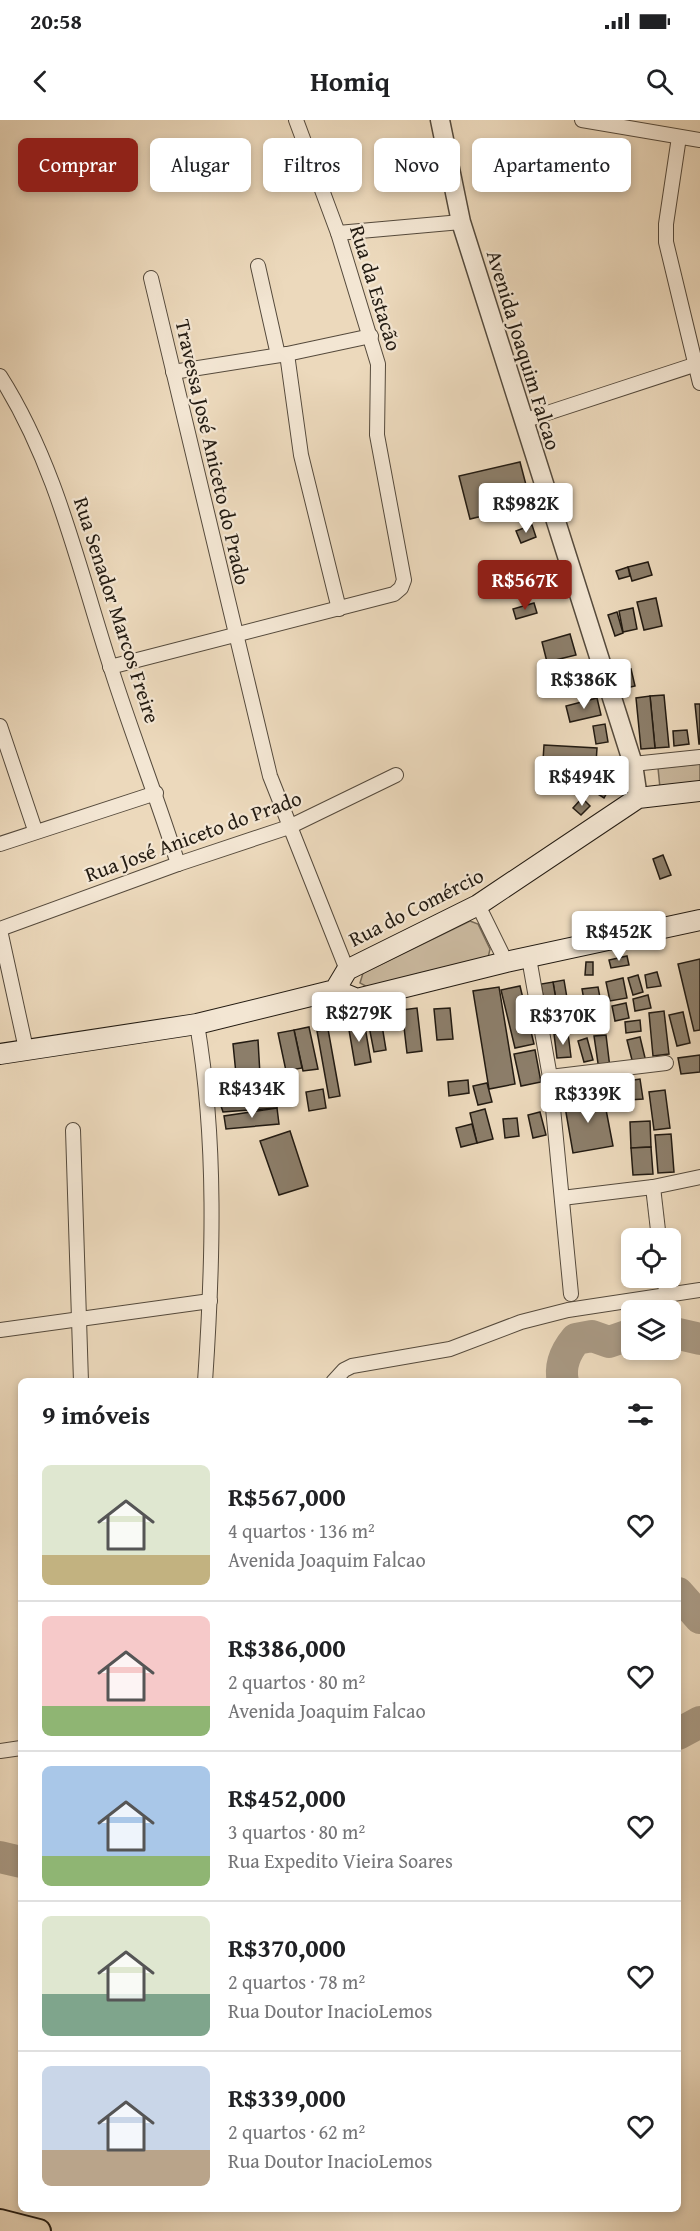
<!DOCTYPE html>
<html lang="pt">
<head>
<meta charset="utf-8">
<style>
  body { margin:0; font-family:"Gentium Book Plus",serif; background:#f2f2f2; color:#202124; height:100vh; display:flex; flex-direction:column; font-size:22px; white-space:nowrap }
  * { box-sizing:border-box; margin:0 }
  p { font-size:20px; color:#757577 }
  .icon { flex:none; width:33px; height:33px; fill:none; stroke:currentColor; stroke-width:2; stroke-linecap:round; stroke-linejoin:round }
  .map { position:relative; flex:1; overflow:hidden }
  .drawer { position:absolute; left:18px; top:1258px; width:663px; height:834px; display:flex; flex-direction:column; background:#fff; border-radius:9px; box-shadow:0 3px 9px #0003 }
  .drawer>* { flex:none }
  .top-card { position:absolute; left:18px; top:18px; width:664px; height:54px; display:flex; gap:12px }
  .buttons { position:absolute; left:621px; top:1108px; display:grid; gap:12px }
  .buttons a { display:grid; place-items:center; width:60px; height:60px; border-radius:9px; background:#fff; box-shadow:0 3px 9px #0003; font-size:30px }
  .price { position:absolute; translate:-50% -51px; padding:0 14px; border-radius:6px; background:#fff; color:#222; font-size:20px; line-height:39px; filter:drop-shadow(0 2px 3px #0008) }
  .price::after { content:''; position:absolute; left:50%; top:36px; width:18px; height:14px; margin-left:-9px; background:inherit; clip-path:polygon(0 0,100% 0,50% 100%) }
  .price.selected { background:#8f2418; color:#fff }
  ul { padding:0; list-style:none }
  li { display:flex; align-items:center; gap:18px; height:150px; padding:0 24px }
  li+li { border-top:2px solid #e0e0e0 }
  li span { display:grid; place-items:center; flex:none; width:168px; height:120px; border-radius:9px; color:#555 }
  li>.icon { margin-inline-start:auto }
  span .icon { width:72px; height:72px; fill:#fffc; stroke-width:1 }
  li b { font-size:26px }
  h2 { display:flex; justify-content:space-between; align-items:center; height:72px; padding:0 24px; font-size:26px }
  .pill { padding:0 21px; border-radius:9px; background:#fff; box-shadow:0 3px 9px #0003; font-size:21px; line-height:54px }
  .pill.selected { background:#8f2418; color:#fff }
  .status { display:flex; justify-content:space-between; align-items:center; height:42px; padding:0 30px; background:#fff; direction:ltr }
  .status svg { height:16px; fill:currentColor }
  header { display:flex; justify-content:space-between; align-items:center; height:78px; padding:0 24px; background:#fff; font-size:27px; font-weight:800 }
  .map>svg:first-child { display:block }
</style>
</head>
<body>
<div class="status"><b>20:58</b><svg viewBox="0 0 49 12"><path d="M0 12V9h3v3zM5 12V6h3v6zM10 12V3h3v9zM15 12V0h3v12zM26 1h20v11H26zM47 4h2v5h-2z"/></svg></div>
<header><svg class="icon" aria-label="back" viewBox="0 0 24 24"><path d="M15 5l-7 7 7 7"/></svg>Homiq<svg class="icon" aria-label="search" viewBox="0 0 24 24"><circle cx="10" cy="10" r="6"/><path d="M15 15l6 6"/></svg></header>
<div class="map">
<svg width="700" height="2111" viewBox="0 0 700 2111">
  <rect width="100%" height="100%" fill="#ecd9bc"/>
  <filter id="stains"><feTurbulence type="fractalNoise" baseFrequency=".00333" numOctaves="4"/><feColorMatrix values="0 0 0 0 .2 0 0 0 0 .09 0 0 0 0 .02 0 0 0 .5 -.17"/></filter>
  <radialGradient id="worn" r=".72"><stop offset=".6" stop-color="#630" stop-opacity="0"/><stop offset="1" stop-color="#630" stop-opacity=".3"/></radialGradient>
  <g fill="#cab99f" stroke="#766a58" stroke-width="1.5">
    <path d="M700 644V664L660 668 658 648Z"/>
    <path d="M470 801 478 804 490 829 488 838 369 868 360 863 363 853Z"/>
  </g>
  <g fill="none" stroke-linecap="round" stroke-linejoin="round">
    <g stroke="#a89882" stroke-width="32">
      <path d="M670 1212 700 1219"/>
      <path d="M563 1262C559 1245 566 1231 576 1219L592 1216 609 1222 632 1214"/>
      <path d="M678 1473 700 1498"/>
      <path d="M678 1614 700 1602"/>
      <path d="M0 1737 21 1742"/>
    </g>
  </g>
  <g fill="#8c7e6a" stroke="#231b12" stroke-width="1.5">
    <path d="M520 342 531 384 470 399 459 356Z"/>
    <path d="M532 405 536 417 521 423 516 411Z"/>
    <path d="M546 441 551 458 504 471 499 454Z"/>
    <path d="M489 442 494 453 483 457 479 446Z"/>
    <path d="M648 442 652 455 632 461 628 447Z"/>
    <path d="M628 447 630 456 619 459 616 451Z"/>
    <path d="M656 478 662 506 644 510 637 482Z"/>
    <path d="M534 483 537 493 516 499 513 489Z"/>
    <path d="M633 488 637 509 623 512 619 491Z"/>
    <path d="M617 492 623 513 615 516 608 495Z"/>
    <path d="M570 514 576 535 547 542 542 522Z"/>
    <path d="M631 549 635 566 622 569 618 552Z"/>
    <path d="M664 575 669 627 655 628 650 576Z"/>
    <path d="M650 576 655 628 641 629 636 578Z"/>
    <path d="M597 578 601 595 570 602 566 586Z"/>
    <path d="M695 584H700V624H699Z"/>
    <path d="M605 604 608 622 596 624 593 606Z"/>
    <path d="M687 610 689 624 674 626 673 611Z"/>
    <path d="M544 625 597 628 595 659 542 656Z"/>
    <path d="M597 664 608 671 604 678 593 671Z"/>
    <path d="M582 678 590 686 581 695 573 688Z"/>
    <path d="M663 735 671 755 660 759 653 739Z"/>
    <path d="M627 836 629 845 611 848 609 840Z"/>
    <path d="M700 839V910L694 911 678 844Z"/>
    <path d="M586 842H593V855H585Z"/>
    <path d="M657 852 661 866 647 868 645 855Z"/>
    <path d="M638 855 643 872 633 875 628 858Z"/>
    <path d="M623 858 627 878 610 881 606 862Z"/>
    <path d="M564 860 567 878 556 880 553 862Z"/>
    <path d="M553 862 556 880 544 882 541 864Z"/>
    <path d="M520 866 534 924 515 928 501 870Z"/>
    <path d="M499 867 515 964 489 969 473 871Z"/>
    <path d="M598 867 601 883 585 886 582 869Z"/>
    <path d="M648 875 651 888 635 891 633 879Z"/>
    <path d="M626 883 629 898 615 901 612 886Z"/>
    <path d="M417 888 422 931 407 933 402 890Z"/>
    <path d="M450 888 453 919 437 920 434 889Z"/>
    <path d="M557 888 563 906 557 909 550 890Z"/>
    <path d="M664 891 669 934 653 936 649 893Z"/>
    <path d="M683 892 690 923 677 926 669 895Z"/>
    <path d="M380 893 386 930 374 932 367 896Z"/>
    <path d="M640 900 641 911 626 913 625 902Z"/>
    <path d="M364 901 371 942 355 945 348 904Z"/>
    <path d="M309 907 318 949 303 951 294 910Z"/>
    <path d="M328 909 340 976 329 978 317 911Z"/>
    <path d="M294 910 302 948 286 951 278 913Z"/>
    <path d="M568 913 571 937 557 938 554 914Z"/>
    <path d="M606 915 610 948 599 950 594 916Z"/>
    <path d="M640 917 646 942 633 944 627 920Z"/>
    <path d="M587 918 593 940 584 942 578 921Z"/>
    <path d="M258 920 261 972 238 974 233 924Z"/>
    <path d="M535 930 541 962 521 966 514 934Z"/>
    <path d="M700 935V952L681 954 678 938Z"/>
    <path d="M640 959 643 979 629 980 627 961Z"/>
    <path d="M468 960 469 973 449 976 448 962Z"/>
    <path d="M487 963 492 982 478 985 473 966Z"/>
    <path d="M323 969 326 988 309 991 306 972Z"/>
    <path d="M665 970 670 1008 654 1010 649 972Z"/>
    <path d="M277 972V988L223 992 219 980Z"/>
    <path d="M603 974 613 1026 573 1033 564 981Z"/>
    <path d="M277 988 279 1004 226 1009 224 996Z"/>
    <path d="M485 989 493 1019 477 1023 470 993Z"/>
    <path d="M540 992 546 1015 533 1018 528 995Z"/>
    <path d="M517 998 519 1016 505 1018 503 999Z"/>
    <path d="M650 1001 651 1027 631 1028 630 1002Z"/>
    <path d="M472 1004 477 1023 461 1027 456 1008Z"/>
    <path d="M290 1011 308 1066 279 1075 260 1021Z"/>
    <path d="M671 1014 674 1052 658 1053 655 1015Z"/>
    <path d="M651 1027 653 1054 633 1055 631 1028Z"/>
  </g>
  <g fill="none" stroke-linecap="round" stroke-linejoin="round">
    <g stroke="#554a3c" stroke-width="16">
      <g id="minor">
        <path d="M582 0 700 20"/>
        <path d="M679 17 666 104V122L700 263"/>
        <path d="M338 113 461 102"/>
        <path d="M258 146 278 235"/>
        <path d="M151 158 270 656 347 850"/>
        <path d="M287 234 301 335 339 489"/>
        <path d="M173 252 287 234 371 216"/>
        <path d="M0 256C56 344 78 446 110 545 131 612 157 677 178 744"/>
        <path d="M523 301 700 243"/>
        <path d="M110 547 394 474 401 468 404 460 377 315 378 244 338 113 296 0"/>
        <path d="M0 606 35 710"/>
        <path d="M633 644 700 637"/>
        <path d="M0 724 156 673"/>
        <path d="M478 785 506 842"/>
        <path d="M0 809 178 744 289 707 396 655"/>
        <path d="M0 810 26 929"/>
        <path d="M529 838 550 957 571 1174"/>
        <path d="M197 904C217 1022 213 1143 205 1262"/>
        <path d="M550 957 666 943"/>
        <path d="M73 1010 81 1262"/>
        <path d="M653 1067 659 1119"/>
        <path d="M562 1078 653 1067 700 1057"/>
        <path d="M664 1158 667 1176"/>
        <path d="M0 1210 210 1181"/>
        <path d="M333 1262 344 1250 352 1246 450 1229 521 1202 568 1190 700 1170"/>
        <path d="M0 1631 21 1628"/>
      </g>
    </g>
    <g stroke="#554a3c" stroke-width="21">
      <path id="tertiary" d="M440 0 461 102 633 644 638 678"/>
    </g>
    <g stroke="#231b12" stroke-width="22">
      <g id="secondary">
        <path d="M335 870 357 879 506 842 700 800"/>
        <path d="M0 934 197 904 335 870 347 850 478 785 638 678 700 671"/>
      </g>
    </g>
    <g stroke="#231b12" stroke-width="26">
      <path id="trunk" d="M0 2101 39 2111"/>
    </g>
    <use href="#minor" stroke="#f3e6d3" stroke-width="14"/>
    <use href="#tertiary" stroke="#f3e6d3" stroke-width="18"/>
    <use href="#secondary" stroke="#f3e6d3" stroke-width="20"/>
    <use href="#trunk" stroke="#ecd9bc" stroke-width="22"/>
  </g>
  <g text-anchor="middle" dominant-baseline="central" stroke-width="4.5" stroke-linejoin="round" paint-order="stroke">
    <g font-size="21" fill="#231b12" stroke="#f3e6d3">
      <text transform="translate(376 168) rotate(73)">Rua da Estacão</text>
      <text transform="translate(524 230) rotate(73)">Avenida Joaquim Falcao</text>
      <text transform="translate(213 332) rotate(77)">Travessa José Aniceto do Prado</text>
      <text transform="translate(117 490) rotate(72)">Rua Senador Marcos Freire</text>
      <text transform="translate(193 716) rotate(-20)">Rua José Aniceto do Prado</text>
      <text transform="translate(416 787) rotate(-27)">Rua do Comércio</text>
    </g>
  </g>
  <rect width="100%" height="100%" filter="url(#stains)"/>
  <rect width="100%" height="100%" fill="url(#worn)"/>
</svg>
<div class="buttons">
<a><svg class="icon" aria-label="locate" viewBox="0 0 24 24"><circle cx="12" cy="12" r="6"/><path d="M12 2v4M12 18v4M2 12h4M18 12h4"/></svg></a>
<a><svg class="icon" aria-label="layers" viewBox="0 0 24 24"><path d="M12 4l9 5-9 5-9-5zM3 14l9 5 9-5"/></svg></a>
</div>
<b class="price" style="left:526px;top:414px">R$982K</b>
<b class="price selected" style="left:525px;top:491px">R$567K</b>
<b class="price" style="left:584px;top:590px">R$386K</b>
<b class="price" style="left:582px;top:687px">R$494K</b>
<b class="price" style="left:619px;top:842px">R$452K</b>
<b class="price" style="left:359px;top:923px">R$279K</b>
<b class="price" style="left:563px;top:926px">R$370K</b>
<b class="price" style="left:252px;top:999px">R$434K</b>
<b class="price" style="left:588px;top:1004px">R$339K</b>
<div class="top-card">
<a class="pill selected">Comprar</a>
<a class="pill">Alugar</a>
<a class="pill">Filtros</a>
<a class="pill">Novo</a>
<a class="pill">Apartamento</a>
</div>
<section class="drawer">
<h2>9 imóveis<svg class="icon" aria-label="filters" viewBox="0 0 24 24"><path d="M4 7h16M4 17h16"/><circle cx="9" cy="7" r="2"/><circle cx="15" cy="17" r="2"/></svg></h2>
<ul>
<li><span style="background:linear-gradient(#dfe7d0 75%,#c2b280 0)"><svg class="icon" aria-label="home" viewBox="0 0 24 24"><path d="M3 11l9-7 9 7M6 9v11h12V9"/></svg></span><div><b>R$567,000</b><p>4 quartos · 136 m²</p><p>Avenida Joaquim Falcao</p></div><svg class="icon" aria-label="heart" viewBox="0 0 24 24"><path d="M12 20l-8-8c-3-5 5-10 8-4 3-6 11-1 8 4z"/></svg></li>
<li><span style="background:linear-gradient(#f6c9c9 75%,#8fb573 0)"><svg class="icon" aria-label="home" viewBox="0 0 24 24"><path d="M3 11l9-7 9 7M6 9v11h12V9"/></svg></span><div><b>R$386,000</b><p>2 quartos · 80 m²</p><p>Avenida Joaquim Falcao</p></div><svg class="icon" aria-label="heart" viewBox="0 0 24 24"><path d="M12 20l-8-8c-3-5 5-10 8-4 3-6 11-1 8 4z"/></svg></li>
<li><span style="background:linear-gradient(#a9c7e8 75%,#8fb573 0)"><svg class="icon" aria-label="home" viewBox="0 0 24 24"><path d="M3 11l9-7 9 7M6 9v11h12V9"/></svg></span><div><b>R$452,000</b><p>3 quartos · 80 m²</p><p>Rua Expedito Vieira Soares</p></div><svg class="icon" aria-label="heart" viewBox="0 0 24 24"><path d="M12 20l-8-8c-3-5 5-10 8-4 3-6 11-1 8 4z"/></svg></li>
<li><span style="background:linear-gradient(#dfe7d0 65%,#7fa58c 0)"><svg class="icon" aria-label="home" viewBox="0 0 24 24"><path d="M3 11l9-7 9 7M6 9v11h12V9"/></svg></span><div><b>R$370,000</b><p>2 quartos · 78 m²</p><p>Rua Doutor InacioLemos</p></div><svg class="icon" aria-label="heart" viewBox="0 0 24 24"><path d="M12 20l-8-8c-3-5 5-10 8-4 3-6 11-1 8 4z"/></svg></li>
<li><span style="background:linear-gradient(#c9d6e8 70%,#b9a48a 0)"><svg class="icon" aria-label="home" viewBox="0 0 24 24"><path d="M3 11l9-7 9 7M6 9v11h12V9"/></svg></span><div><b>R$339,000</b><p>2 quartos · 62 m²</p><p>Rua Doutor InacioLemos</p></div><svg class="icon" aria-label="heart" viewBox="0 0 24 24"><path d="M12 20l-8-8c-3-5 5-10 8-4 3-6 11-1 8 4z"/></svg></li>
</ul>
</section>
</div>
</body>
</html>
